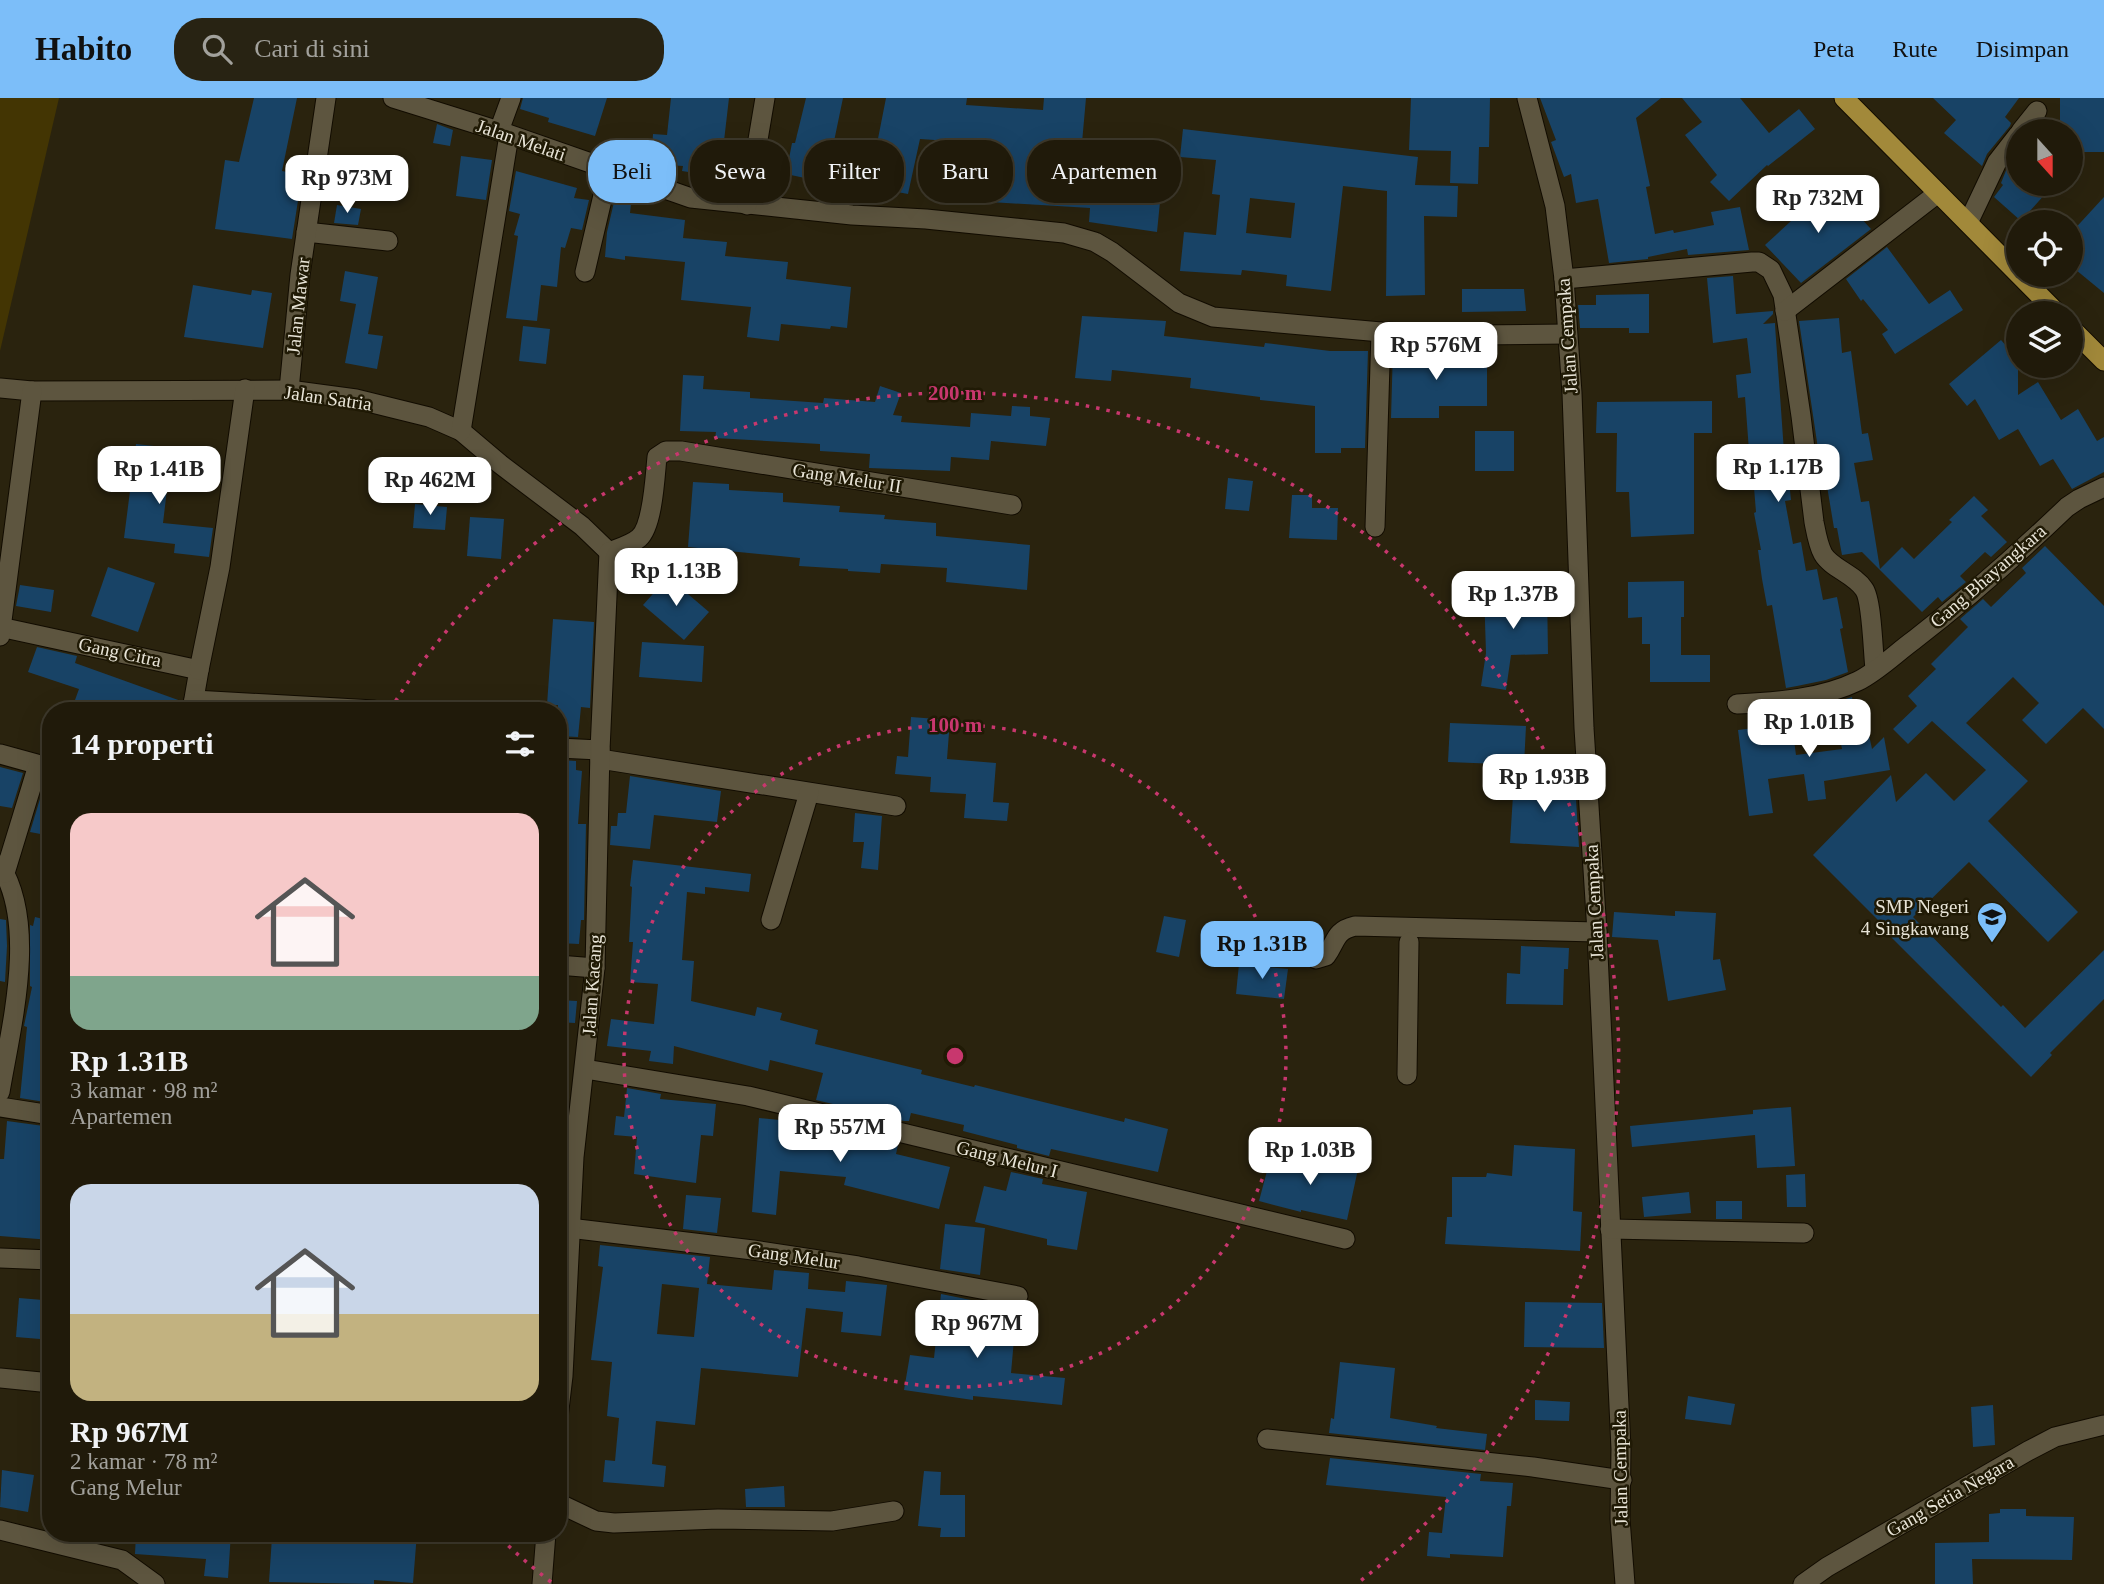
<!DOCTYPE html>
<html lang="id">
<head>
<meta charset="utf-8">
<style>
  body { margin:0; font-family:Georgia,serif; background:#282313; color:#f1f3f6; height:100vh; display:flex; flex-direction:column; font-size:26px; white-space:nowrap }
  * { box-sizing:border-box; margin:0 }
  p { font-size:23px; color:#a2a19c }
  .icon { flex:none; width:38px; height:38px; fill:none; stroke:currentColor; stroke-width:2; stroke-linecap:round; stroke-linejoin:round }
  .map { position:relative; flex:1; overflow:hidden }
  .sheet { position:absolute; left:42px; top:604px; width:525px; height:840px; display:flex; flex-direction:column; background:#201a0a; border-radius:28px; box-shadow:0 7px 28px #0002,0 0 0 2px #3d382b }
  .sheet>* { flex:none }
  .banner { position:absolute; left:588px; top:42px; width:665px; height:63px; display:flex; gap:14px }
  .needle { width:46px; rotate:159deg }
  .controls { position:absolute; left:2006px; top:21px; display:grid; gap:14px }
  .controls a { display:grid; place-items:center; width:77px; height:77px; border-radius:50%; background:#201a0a; box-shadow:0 7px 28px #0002,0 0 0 2px #3d382b; font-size:35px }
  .price { position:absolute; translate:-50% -60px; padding:0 16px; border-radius:14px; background:#fff; color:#222; font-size:23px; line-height:46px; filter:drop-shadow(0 2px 4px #0008) }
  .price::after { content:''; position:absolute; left:50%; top:42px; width:21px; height:16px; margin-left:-10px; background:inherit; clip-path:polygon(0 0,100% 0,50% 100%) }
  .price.active { background:#7cbef9; color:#111 }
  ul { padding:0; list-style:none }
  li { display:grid; align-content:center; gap:14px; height:371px; padding:0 28px }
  li span { display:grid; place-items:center; height:217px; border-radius:21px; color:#555 }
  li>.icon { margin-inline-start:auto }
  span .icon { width:126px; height:126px; fill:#fffc; stroke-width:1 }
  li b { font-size:30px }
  h2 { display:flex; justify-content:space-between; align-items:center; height:84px; padding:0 28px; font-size:30px }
  .tag { padding:0 24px; border-radius:28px; background:#201a0a; box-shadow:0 7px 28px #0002,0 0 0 2px #3d382b; font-size:24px; line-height:63px }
  .tag.active { background:#7cbef9; color:#111 }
  header { display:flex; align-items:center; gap:42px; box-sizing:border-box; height:98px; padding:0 35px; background:#7cbef9; color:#111 }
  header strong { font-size:33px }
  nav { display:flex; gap:38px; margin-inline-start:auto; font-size:24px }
  .search { width:490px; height:63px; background:#282313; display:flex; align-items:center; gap:18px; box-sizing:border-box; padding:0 24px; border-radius:28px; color:#a2a19c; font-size:26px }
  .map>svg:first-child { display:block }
</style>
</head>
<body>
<header>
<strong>Habito</strong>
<div class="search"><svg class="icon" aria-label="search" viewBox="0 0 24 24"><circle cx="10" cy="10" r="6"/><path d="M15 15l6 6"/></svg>Cari di sini</div>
<nav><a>Peta</a><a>Rute</a><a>Disimpan</a></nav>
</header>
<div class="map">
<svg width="2104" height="1486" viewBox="0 0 2104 1486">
  <rect width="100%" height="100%" fill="#2a230e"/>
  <path fill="#433503" d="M0 0H59L0 253Z"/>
  <g fill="#184366" fill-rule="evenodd">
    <path d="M254 0H297L282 73 302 77 292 141 215 131 225 62 239 64Z"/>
    <path d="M523 0H607L595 38 548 24 549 20 520 11Z"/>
    <path d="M671 0H729L724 43H720L713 78 682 73 683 68 651 66 653 36 667 37Z"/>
    <path d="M806 0H843L832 53 874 61 886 0H967L966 7 1043 12 1044 0H1086L1081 56H1088L1086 83 1161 94 1157 134 1089 124 1090 110 990 104 994 46 920 41 908 96 839 83 838 87 786 76 792 45H795Z"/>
    <path d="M1411 0H1490L1489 49H1479L1478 86 1450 85 1451 53 1409 52Z"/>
    <path d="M1540 0H1661L1636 20 1650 88 1646 89 1655 136 1673 132 1674 135 1714 127 1711 114 1740 109 1749 152 1688 157 1687 151 1648 159V161L1609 165 1598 101 1576 105 1571 76 1564 79 1551 44 1556 42Z"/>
    <path d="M1682 0H1740L1769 35 1799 11 1815 31 1768 68 1767 67 1729 103 1710 84 1717 77 1685 37 1702 24Z"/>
    <path d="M1933 0H2019L2005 19 2011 25 2010 28 1987 56 1982 68 1944 35 1956 22Z"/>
    <path d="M2060 0H2104V54H2083L2070 68V33H2060Z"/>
    <path d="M437 26 453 32 450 48 433 45Z"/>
    <path d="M1183 31 1418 59 1415 87 1458 88 1457 119 1424 118 1425 197 1386 198 1387 93 1343 88 1331 193 1286 188 1287 177 1242 172 1241 177 1180 173 1184 134 1216 137 1220 97 1212 96 1216 62 1180 59ZM1250 100 1295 105 1291 140 1246 135Z"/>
    <path d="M2018 57V86H2054L2021 123 1994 99 2003 87 2001 85 2007 70Z"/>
    <path d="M461 58 492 62 486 102 456 98Z"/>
    <path d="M516 73 577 90 574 100 589 102 582 132 571 130 565 150 561 149 557 189 541 187 537 223 506 220 518 138 514 137 520 116 509 113Z"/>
    <path d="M1830 87 1871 131 1801 185 1765 147Z"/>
    <path d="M2104 99V195L2070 167V136Z"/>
    <path d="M614 104 631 106 630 115 685 122 683 140 727 144 725 158 788 164 786 181 851 189 847 230 831 228 830 231 781 226 779 243 747 239 751 209 681 202 685 164 625 158V162L605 159 607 134Z"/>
    <path d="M337 107 361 111 358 127 334 125Z"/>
    <path d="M1887 149 1929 206 1950 192 1963 212 1895 256 1882 236 1888 232 1863 201 1861 203 1846 181Z"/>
    <path d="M345 173 378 179 368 236 383 238 377 271 345 265 356 206 340 203Z"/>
    <path d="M1733 178 1736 216 1773 213V216L1763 226 1775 225V227L1786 382H1789L1791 402 1785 403 1793 446 1801 444 1806 473 1817 471 1823 502 1837 499 1843 530 1840 531 1848 574 1826 582 1797 588 1786 590 1772 507 1767 508 1762 481 1758 452H1761L1754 415 1756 414 1751 353H1749L1745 299 1738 300 1736 277 1751 275 1747 240 1713 245 1707 180Z"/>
    <path d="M193 187 251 197 252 192 272 195 263 250 184 239Z"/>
    <path d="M1462 191H1524L1526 213 1462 214Z"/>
    <path d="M1649 196V235H1629V230H1580L1578 207H1596V197Z"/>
    <path d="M1082 218 1166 223 1164 238 1264 249 1265 245 1330 253H1368L1365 350H1341V355H1315V308L1260 302V299L1190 290 1191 280 1112 272 1111 283 1075 280Z"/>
    <path d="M1839 220 1842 255 1851 253 1862 336 1868 335 1873 362 1854 365 1861 404 1869 403 1880 471 1902 449 1914 461 1952 424 1949 422 1974 398 1988 412 1981 418 2007 444 1991 459 1985 454 1960 478 1966 484 1942 504 1938 499 1922 514 1862 454 1842 457 1837 430H1834L1824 370 1821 371 1799 223Z"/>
    <path d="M523 228 550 231 546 266 519 263Z"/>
    <path d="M2001 242 2018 261V297L2038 284 2061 322 2078 311 2097 343 2104 339V374L2072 391 2053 361 2040 368 2018 331 1999 342 1975 301 1967 308 1949 286Z"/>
    <path d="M1393 250 1487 257V308H1439V320H1391Z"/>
    <path d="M683 277 704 278 703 291 750 294V300L823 305 824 300 875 304 880 288 901 295 893 317 902 318 901 324 970 329 971 315 1011 318 1012 308 1030 309V318L1050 320 1046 348 991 343 989 362 951 359 950 373 869 370 870 356 820 353V346L715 340 716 334 680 333Z"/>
    <path d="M1712 303V335H1694V436L1631 439 1629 394H1616L1617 335H1596L1597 304Z"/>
    <rect x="1475" y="333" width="39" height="40"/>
    <path d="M136 346 172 350 163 425 213 430 209 459 174 455 175 446 124 440Z"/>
    <path d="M1228 380 1253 383 1249 413 1225 411Z"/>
    <path d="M693 384 729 386V392L783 395V404L840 408 839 414 885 417 884 421 936 425V438L1030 447 1027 492 946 484 947 470 881 466 880 475 848 473V471L799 468 800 460 688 449Z"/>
    <path d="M1292 397H1312V410H1338L1337 442 1289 440Z"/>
    <path d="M415 406 447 409 445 432 413 430Z"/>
    <path d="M470 419 504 421 501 461 467 458Z"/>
    <path d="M2045 448 2104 508V631L2083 610 2046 646 2022 622 2039 605 2013 579 1966 625 2028 683 1988 723 2078 814 2048 844 1969 764 1913 819 2001 909 2003 907 2025 930 2104 852V901L2050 955 2052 957 2031 979 1882 830 1884 828 1813 757 1891 677 1896 704 1926 675 1954 703 1986 672 1932 623 1908 646 1893 631 1917 608 1908 598 1936 571 1931 566 1968 529 1960 521 1983 501 1991 509 2026 475 2022 470Z"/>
    <path d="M108 469 155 485 138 534 91 518Z"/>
    <path d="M668 479 709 514 684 542 643 507Z"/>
    <path d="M1684 483V519H1681V557H1710V584H1650V546H1642V519L1628 520V484Z"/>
    <path d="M20 487 54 492 51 514 16 508Z"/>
    <path d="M1547 492 1548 556 1511 557 1506 592 1481 588 1486 555 1484 493Z"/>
    <path d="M553 521 594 524 590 610 581 609 578 639 558 638V607H547Z"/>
    <path d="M642 544 704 548 702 584 639 579Z"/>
    <path d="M37 549 77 558 75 565 181 603 180 612H75L79 603 75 602 79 591 28 574Z"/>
    <path d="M1852 599 1854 610 1863 608 1872 651 1884 639 1890 672 1824 683 1826 701 1808 703 1804 676 1768 681 1773 715 1749 718 1738 632 1762 629 1763 639 1793 635 1796 657 1842 651 1833 605Z"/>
    <path d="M911 619 950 622 947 661 996 665 993 704 1009 705 1007 723 964 720 966 696 930 694 931 679 895 676 897 658 908 659Z"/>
    <path d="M1450 625 1526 628 1524 667 1448 664Z"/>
    <path d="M559 662 576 663V672L582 673 578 726H586L584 822H581L579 846 558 845Z"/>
    <path d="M0 669 23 675 12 710 0 708Z"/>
    <path d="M630 678 721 693 717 724 654 717 650 751 610 747 611 728H617L618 715H626Z"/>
    <path d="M46 681 51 682V738L30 734Z"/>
    <path d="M1514 681 1575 685 1579 749 1510 745Z"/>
    <path d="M855 715 882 718 878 772 861 770 864 744H853Z"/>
    <path d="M633 762 751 776 749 794 705 789V796L687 794 682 862 694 863 691 903 755 918 757 909 782 915 780 922 818 932 815 946 922 972 921 976 974 989 975 987 1124 1024 1125 1020 1168 1031 1158 1074 1051 1051 1049 1058 1017 1050V1047L963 1033 964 1027 911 1015 909 1023H904L816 1002 823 975 770 962 768 973 674 948 673 966 649 963 651 953 607 948 611 921 654 926 658 886 630 884 633 844H629L632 789 630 788Z"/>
    <path d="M1675 813 1716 815 1713 862 1720 861 1726 892 1668 903 1658 842 1612 839 1614 814 1675 818Z"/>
    <path d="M1164 818 1186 822 1179 859 1156 854Z"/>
    <path d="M35 819 51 823V1005L20 1000 27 929 24 928 32 889 30 888V827L33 828Z"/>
    <path d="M0 821 6 822 7 848 5 884 0 883Z"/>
    <path d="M1521 848 1569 850 1568 871H1564L1563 907 1506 906 1507 875 1520 876Z"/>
    <path d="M1239 866 1288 871 1284 901 1236 896Z"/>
    <path d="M558 902 577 903 575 925 558 924Z"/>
    <path d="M627 990 661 996 660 1001 716 1006 713 1038 701 1037 696 1085 634 1076 637 1039 614 1037 616 1018 624 1019Z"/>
    <path d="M1791 1009 1795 1068 1757 1070 1755 1037 1632 1049 1630 1028 1753 1016V1012Z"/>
    <path d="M759 1020 810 1025 898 1047 896 1056 950 1069 939 1111 844 1087 846 1079 780 1073 776 1117 752 1114Z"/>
    <path d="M7 1023 51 1029V1142L0 1138V1061H4Z"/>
    <path d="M1514 1047 1575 1051 1573 1113 1582 1114 1580 1153 1445 1146 1447 1119H1452V1079H1486L1487 1075 1512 1078Z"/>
    <path d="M1271 1058 1319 1070 1320 1063 1358 1071 1347 1122 1301 1112V1114L1259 1103Z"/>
    <path d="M1011 1074 1043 1081 1042 1086 1087 1094 1077 1152 1047 1147V1141L975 1124 984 1088 1006 1093Z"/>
    <path d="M1805 1076 1806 1109H1787L1786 1077Z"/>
    <path d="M1689 1094 1691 1115 1644 1119 1642 1099Z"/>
    <path d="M686 1097 721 1100 717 1135 683 1131Z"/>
    <rect x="1716" y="1103" width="26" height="18"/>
    <path d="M945 1126 985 1130 980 1177 940 1171Z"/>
    <path d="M600 1147 710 1159 707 1186 772 1192 774 1172 809 1175 808 1191 845 1194 846 1183 887 1187 881 1238 841 1234 843 1214 806 1210 798 1279 701 1270 695 1327 656 1323 652 1366 666 1368 664 1389 603 1384 605 1362 615 1363 619 1320 607 1318 612 1264 591 1262 603 1169 598 1168ZM662 1186 699 1190 694 1239 657 1236Z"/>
    <path d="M941 1196 971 1202 970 1214 1016 1219 1011 1275 1065 1280 1062 1307 973 1298V1302L904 1292 910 1257 934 1260Z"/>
    <path d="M19 1200 43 1202 40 1241 16 1239Z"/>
    <path d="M1525 1204 1602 1205 1604 1250 1524 1249Z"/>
    <path d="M1340 1264 1395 1270 1390 1320 1437 1328 1436 1330 1487 1336 1485 1352 1329 1335 1331 1320 1334 1321Z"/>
    <path d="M1688 1298 1735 1306 1731 1327 1685 1321Z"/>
    <path d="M1535 1302 1570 1304 1569 1323 1535 1322Z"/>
    <path d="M1993 1307 1995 1347 1973 1349 1971 1309Z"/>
    <path d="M1330 1360 1481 1376 1480 1383 1513 1385 1511 1408H1507L1503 1459 1450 1456V1460L1427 1458 1429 1434 1442 1435 1446 1399 1326 1387Z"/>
    <path d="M2 1372 34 1377 28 1414 0 1409Z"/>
    <path d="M924 1373 941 1374 940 1397H965V1439H940L941 1430 918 1428Z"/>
    <path d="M784 1388 785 1409H746L745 1391Z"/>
    <path d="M2000 1411H2026V1418L2074 1419 2072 1462 1972 1461 1973 1486H1935V1445L1989 1444V1416L2000 1415Z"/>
    <path d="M136 1435H231L228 1480 204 1478 206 1461 135 1456Z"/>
    <path d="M388 1435H417L413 1485 374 1482V1486L269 1484 272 1439 310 1441V1437L360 1441V1437L388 1439Z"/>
  </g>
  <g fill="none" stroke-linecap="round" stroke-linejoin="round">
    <g stroke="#120c00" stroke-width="21">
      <g id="minor">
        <path d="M393 0 499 33 691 100 852 117 926 121 1064 135 1095 144 1112 154 1179 205 1213 219 1381 234 1475 237 1567 236"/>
        <path d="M1527 0 1555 108 1564 181 1572 295 1584 630 1597 834 1621 1351 1620 1421 1625 1486"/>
        <path d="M499 33 511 0"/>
        <path d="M2021 33 2037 13"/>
        <path d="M747 107 765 0"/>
        <path d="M1968 125 1997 64 2018 37"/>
        <path d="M306 134 388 143"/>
        <path d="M585 174 609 72"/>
        <path d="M1564 181 1752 164H1759L1771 172 1783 197 1801 318 1814 424C1816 434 1818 447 1823 456 1831 470 1854 476 1864 491 1872 502 1873 555 1875 571"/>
        <path d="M1785 213 1938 95"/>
        <path d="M0 290 32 293 289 292 356 301 429 319 461 333 500 366 582 428 609 454"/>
        <path d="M289 292 300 177 326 0"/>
        <path d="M461 333 509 37"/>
        <path d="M1375 429 1381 234"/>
        <path d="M609 454C619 450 631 447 639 440 653 428 655 378 657 359L666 353H681L1012 407"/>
        <path d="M0 529 199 572 192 612"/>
        <path d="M0 538 32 293"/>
        <path d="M199 572 220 469 245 291"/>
        <path d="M194 602 374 612"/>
        <path d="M1737 606C1777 604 1821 601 1858 583 1878 573 1896 555 1914 542 1967 501 2018 456 2067 409L2079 401 2104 389"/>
        <path d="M558 650 600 652"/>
        <path d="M0 656 51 670"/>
        <path d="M600 661 896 708"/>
        <path d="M0 767C38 827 11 928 0 994"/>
        <path d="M5 775 38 667"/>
        <path d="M771 822 809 695"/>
        <path d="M1316 861 1326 858C1337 843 1334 833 1355 828L1597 834"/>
        <path d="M558 867 595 870"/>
        <path d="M585 971 748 998 1345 1141"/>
        <path d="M1407 977 1409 844"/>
        <path d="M0 1009 51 1017"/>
        <path d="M569 1130 753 1152 858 1168 1018 1198"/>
        <path d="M1610 1131 1804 1135"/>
        <path d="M0 1160 51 1162"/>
        <path d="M0 1280 51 1285"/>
        <path d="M558 1320 563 1278 574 1059 595 870 600 652 609 454"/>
        <path d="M1267 1341 1533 1369 1622 1382"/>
        <path d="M558 1405 596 1423 614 1425 718 1421 832 1423 894 1413"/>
        <path d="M0 1432 122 1462 155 1486"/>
        <path d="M542 1486 546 1435"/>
        <path d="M1803 1486 1827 1469 2028 1353 2055 1339 2104 1327"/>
      </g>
    </g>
    <g stroke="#120c00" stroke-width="21">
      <g id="primary">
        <path d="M1844 0 2057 215"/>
        <path d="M2070 229 2104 263"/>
      </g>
    </g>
    <use href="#minor" stroke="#5d553f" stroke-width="19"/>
    <use href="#primary" stroke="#a2893a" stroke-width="19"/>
  </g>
  <g fill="none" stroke="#c8376e" stroke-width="3.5" stroke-dasharray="3.5 7">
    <circle cx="955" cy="958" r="331"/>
    <path d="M551 1484A663 663 0 0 1 499 1439M390 612A663 663 0 1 1 1359 1484"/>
  </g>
  <defs>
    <g id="school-pin" transform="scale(1.575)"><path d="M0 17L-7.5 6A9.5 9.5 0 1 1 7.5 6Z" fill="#7cbef9" stroke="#201a05"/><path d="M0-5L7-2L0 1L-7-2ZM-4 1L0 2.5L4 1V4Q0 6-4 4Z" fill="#111"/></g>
  </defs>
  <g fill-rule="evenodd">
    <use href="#school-pin" x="1992" y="819"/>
  </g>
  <g text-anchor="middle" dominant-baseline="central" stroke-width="5" stroke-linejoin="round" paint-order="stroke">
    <g font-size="19" fill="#e8e4d7" stroke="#201a05">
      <text transform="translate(521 42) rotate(19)">Jalan Melati</text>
      <text transform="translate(298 208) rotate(-84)">Jalan Mawar</text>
      <text transform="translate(1567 238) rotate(-94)">Jalan Cempaka</text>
      <text transform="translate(328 300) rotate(8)">Jalan Satria</text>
      <text transform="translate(847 380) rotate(9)">Gang Melur II</text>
      <text transform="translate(1988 478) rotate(-41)">Gang Bhayangkara</text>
      <text transform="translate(120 554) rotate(12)">Gang Citra</text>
      <text transform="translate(1594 804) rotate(-93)">Jalan Cempaka</text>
      <text transform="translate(592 887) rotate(-86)">Jalan Kacang</text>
      <text transform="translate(1007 1061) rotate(14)">Gang Melur I</text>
      <text transform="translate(794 1158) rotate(8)">Gang Melur</text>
      <text transform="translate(1620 1370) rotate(-91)">Jalan Cempaka</text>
      <text transform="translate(1950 1398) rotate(-30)">Gang Setia Negara</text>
    </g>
    <g font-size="19" fill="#e8e4d7" stroke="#201a05" text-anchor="end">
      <text x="1969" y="808">SMP Negeri<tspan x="1969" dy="22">4 Singkawang</tspan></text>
    </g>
  </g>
  <circle cx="955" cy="958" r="10" fill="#c8376e" stroke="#201a05" stroke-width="3.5"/>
  <g font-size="21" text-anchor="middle" font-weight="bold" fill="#c8376e" stroke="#201a05" stroke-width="5" stroke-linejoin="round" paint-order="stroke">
    <text x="955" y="302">200 m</text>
    <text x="955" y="634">100 m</text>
  </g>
</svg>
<div class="controls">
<a><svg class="needle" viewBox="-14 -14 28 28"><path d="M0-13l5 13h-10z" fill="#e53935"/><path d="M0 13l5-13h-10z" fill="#a2a19c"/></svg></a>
<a><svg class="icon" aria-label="locate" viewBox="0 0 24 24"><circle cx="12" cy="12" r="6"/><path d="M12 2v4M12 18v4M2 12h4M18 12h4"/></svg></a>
<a><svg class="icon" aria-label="layers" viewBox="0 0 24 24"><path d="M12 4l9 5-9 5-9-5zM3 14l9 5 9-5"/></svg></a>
</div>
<b class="price" style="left:347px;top:117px">Rp 973M</b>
<b class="price" style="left:1818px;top:137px">Rp 732M</b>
<b class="price" style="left:1436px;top:284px">Rp 576M</b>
<b class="price" style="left:1778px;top:406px">Rp 1.17B</b>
<b class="price" style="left:159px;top:408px">Rp 1.41B</b>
<b class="price" style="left:430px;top:419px">Rp 462M</b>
<b class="price" style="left:676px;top:510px">Rp 1.13B</b>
<b class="price" style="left:1513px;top:533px">Rp 1.37B</b>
<b class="price" style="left:1809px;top:661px">Rp 1.01B</b>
<b class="price" style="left:1544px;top:716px">Rp 1.93B</b>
<b class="price active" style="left:1262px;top:883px">Rp 1.31B</b>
<b class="price" style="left:840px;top:1066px">Rp 557M</b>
<b class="price" style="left:1310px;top:1089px">Rp 1.03B</b>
<b class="price" style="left:977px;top:1262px">Rp 967M</b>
<div class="banner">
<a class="tag active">Beli</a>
<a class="tag">Sewa</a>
<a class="tag">Filter</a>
<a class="tag">Baru</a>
<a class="tag">Apartemen</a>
</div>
<section class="sheet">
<h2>14 properti<svg class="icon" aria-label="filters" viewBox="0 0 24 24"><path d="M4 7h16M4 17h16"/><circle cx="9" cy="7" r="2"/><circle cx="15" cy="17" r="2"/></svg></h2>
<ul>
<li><span style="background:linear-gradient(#f6c9c9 75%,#7fa58c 0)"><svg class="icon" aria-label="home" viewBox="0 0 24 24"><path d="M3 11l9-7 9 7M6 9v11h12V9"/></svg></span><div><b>Rp 1.31B</b><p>3 kamar · 98 m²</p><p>Apartemen</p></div></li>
<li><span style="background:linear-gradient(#c9d6e8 60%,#c2b280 0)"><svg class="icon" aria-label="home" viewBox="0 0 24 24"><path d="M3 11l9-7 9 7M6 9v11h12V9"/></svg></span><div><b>Rp 967M</b><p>2 kamar · 78 m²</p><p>Gang Melur</p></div></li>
</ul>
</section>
</div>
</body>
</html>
